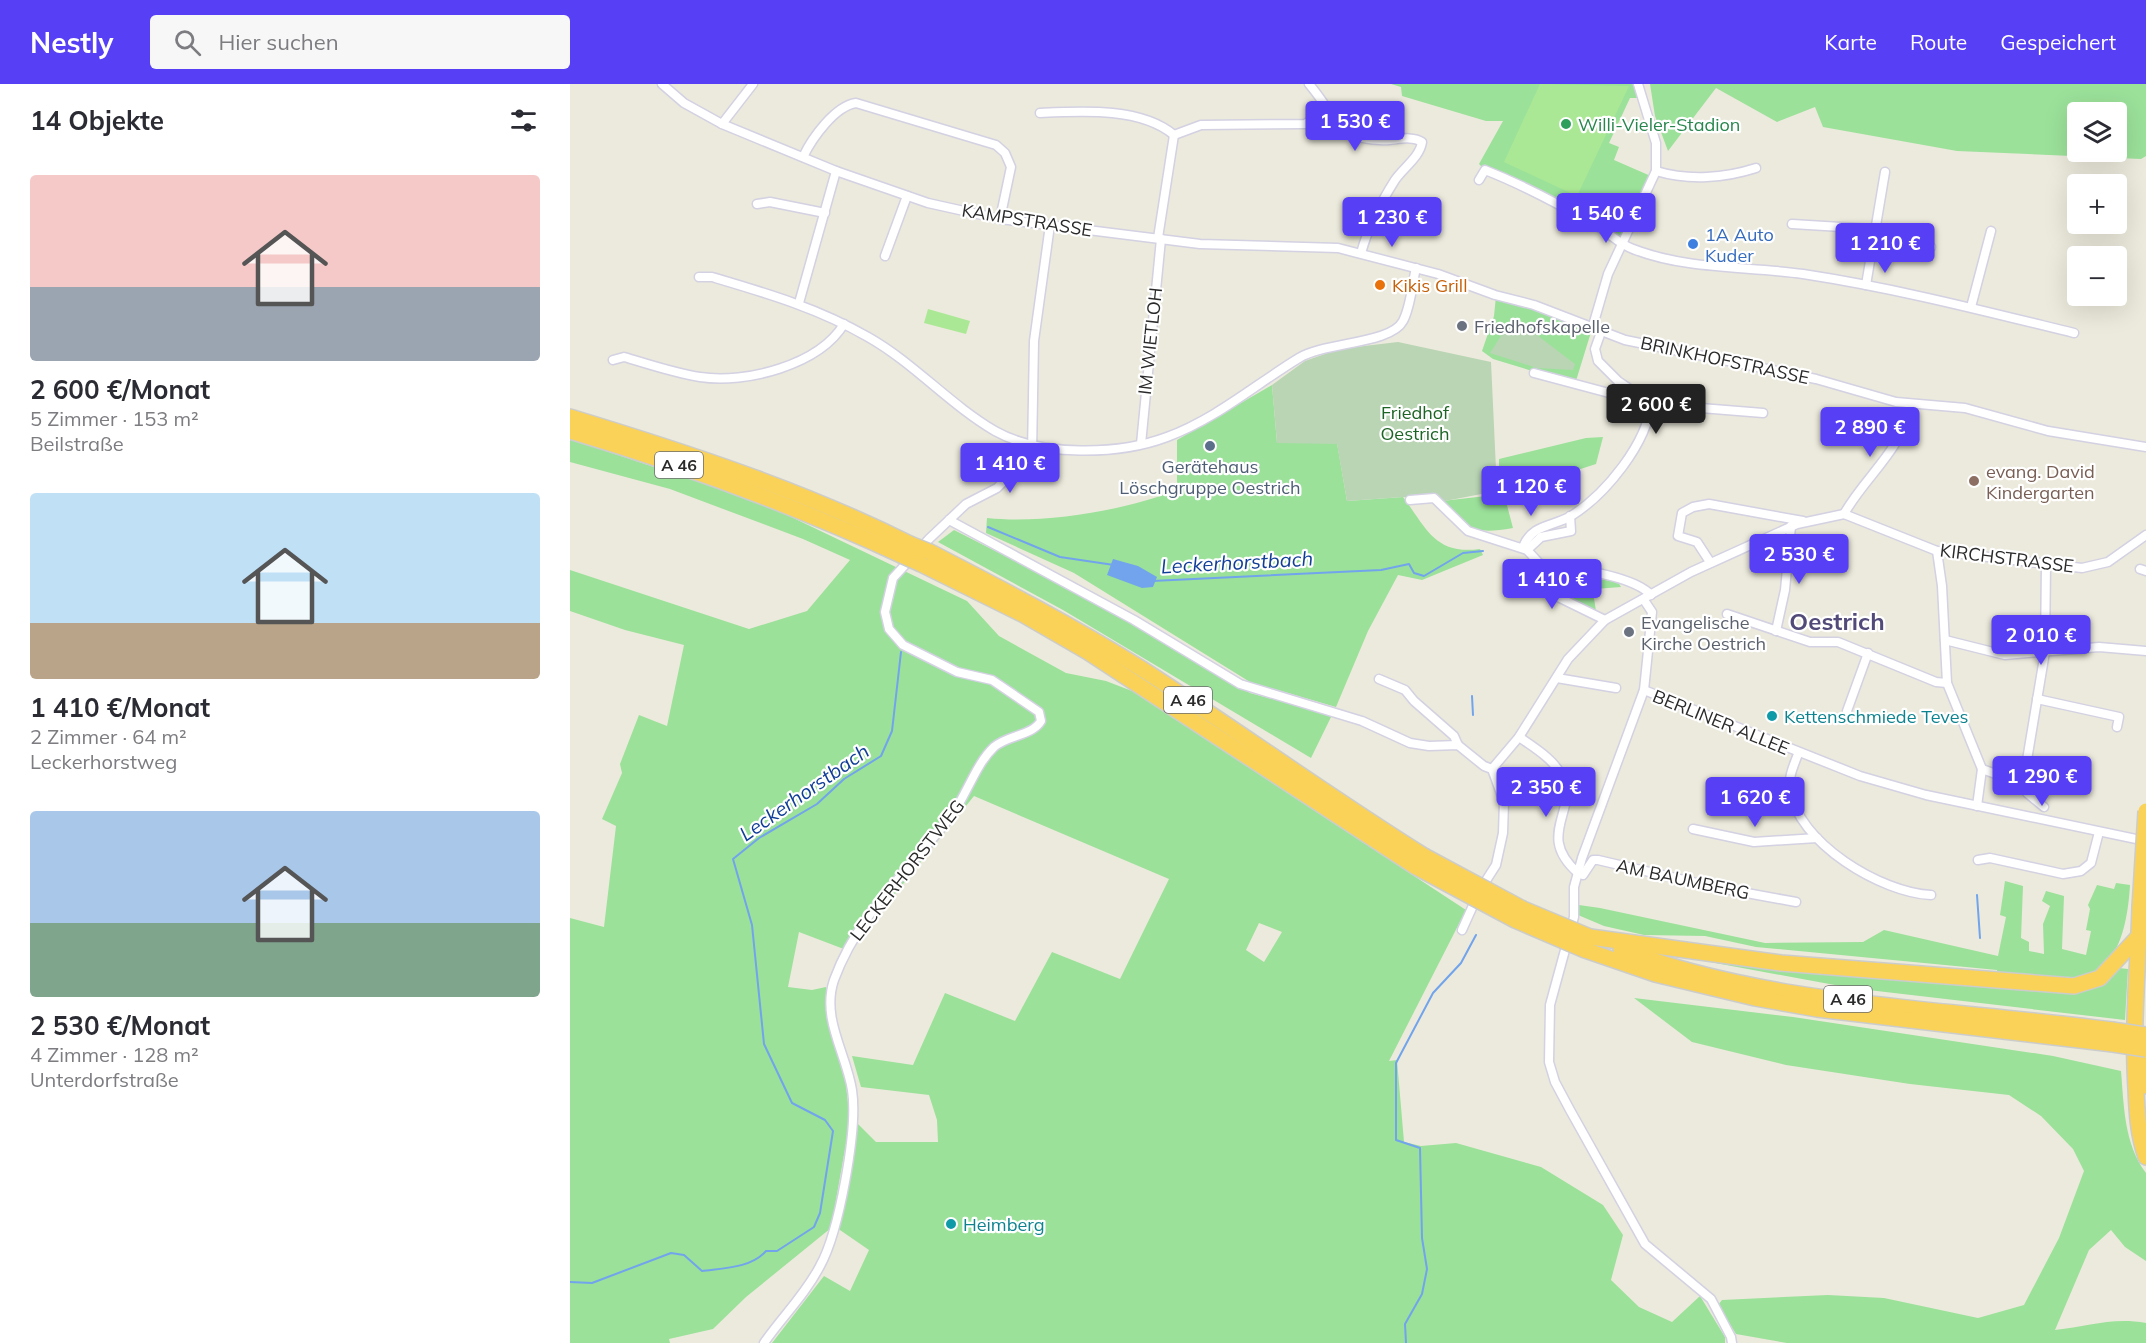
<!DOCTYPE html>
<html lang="de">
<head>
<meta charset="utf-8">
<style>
  body { margin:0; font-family:Mulish,sans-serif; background:#f7f7f7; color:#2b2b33; height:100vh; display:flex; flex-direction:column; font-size:22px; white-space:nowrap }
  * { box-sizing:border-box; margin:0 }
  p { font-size:20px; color:#7c7c81 }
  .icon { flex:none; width:33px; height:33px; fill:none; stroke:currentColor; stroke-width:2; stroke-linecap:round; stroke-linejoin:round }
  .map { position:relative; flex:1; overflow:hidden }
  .side { display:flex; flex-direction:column; background:#fff; width:570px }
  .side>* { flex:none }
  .tools { position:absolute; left:1497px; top:18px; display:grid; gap:12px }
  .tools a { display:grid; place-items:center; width:60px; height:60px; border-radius:6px; background:#fff; box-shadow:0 6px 24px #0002; font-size:30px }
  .price { position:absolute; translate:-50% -51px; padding:0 14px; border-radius:6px; background:#573ff5; color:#fff; font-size:20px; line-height:39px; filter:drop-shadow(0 2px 3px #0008) }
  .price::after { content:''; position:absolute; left:50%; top:36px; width:18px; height:14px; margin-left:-9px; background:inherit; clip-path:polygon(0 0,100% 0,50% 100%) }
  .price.selected { background:#222; color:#fff }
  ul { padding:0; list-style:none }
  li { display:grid; align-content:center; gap:12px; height:318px; padding:0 30px }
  li span { display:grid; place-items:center; height:186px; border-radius:6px; color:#555 }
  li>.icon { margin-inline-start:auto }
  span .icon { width:108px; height:108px; fill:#fffc; stroke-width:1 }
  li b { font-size:26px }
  h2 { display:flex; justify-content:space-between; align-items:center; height:72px; padding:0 30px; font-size:26px }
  header { display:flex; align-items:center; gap:36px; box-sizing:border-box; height:84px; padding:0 30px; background:#573ff5; color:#fff }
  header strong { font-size:28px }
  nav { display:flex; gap:33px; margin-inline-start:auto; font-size:21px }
  .search { width:420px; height:54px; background:#f7f7f7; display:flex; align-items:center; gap:15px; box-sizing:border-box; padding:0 21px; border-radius:6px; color:#7c7c81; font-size:22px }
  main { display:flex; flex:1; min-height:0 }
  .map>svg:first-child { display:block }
</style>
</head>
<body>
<header>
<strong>Nestly</strong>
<div class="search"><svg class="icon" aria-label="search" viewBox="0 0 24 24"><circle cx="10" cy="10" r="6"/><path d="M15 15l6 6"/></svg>Hier suchen</div>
<nav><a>Karte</a><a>Route</a><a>Gespeichert</a></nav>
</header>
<main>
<section class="side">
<h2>14 Objekte<svg class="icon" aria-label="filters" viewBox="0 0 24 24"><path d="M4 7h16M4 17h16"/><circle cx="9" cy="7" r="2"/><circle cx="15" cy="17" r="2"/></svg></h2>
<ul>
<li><span style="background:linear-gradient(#f6c9c9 60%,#9aa5b1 0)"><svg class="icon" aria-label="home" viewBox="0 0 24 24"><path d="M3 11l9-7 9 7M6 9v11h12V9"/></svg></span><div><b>2 600 €/Monat</b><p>5 Zimmer · 153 m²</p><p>Beilstraße</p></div></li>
<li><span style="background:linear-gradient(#bfe0f5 70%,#b9a48a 0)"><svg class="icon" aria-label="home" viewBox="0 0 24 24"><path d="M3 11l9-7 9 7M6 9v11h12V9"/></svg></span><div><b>1 410 €/Monat</b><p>2 Zimmer · 64 m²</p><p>Leckerhorstweg</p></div></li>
<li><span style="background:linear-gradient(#a9c7e8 60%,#7fa58c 0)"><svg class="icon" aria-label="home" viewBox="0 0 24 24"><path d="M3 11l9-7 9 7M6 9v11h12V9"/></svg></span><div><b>2 530 €/Monat</b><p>4 Zimmer · 128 m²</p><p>Unterdorfstraße</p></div></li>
</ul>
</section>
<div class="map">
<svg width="1576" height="1259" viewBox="0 0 1576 1259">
  <rect width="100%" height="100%" fill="#eceadc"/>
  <g fill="#9be19a" fill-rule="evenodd">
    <path d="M821 0H1067L1070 14H1060L1039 59 1049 63 1044 76 1083 93 1051 158 914 85 909 80 933 37H916L832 12 831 3Z"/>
    <path d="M1080 0H1576V72L1571 75 1387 67 1253 43 1245 23 1207 38 1146 4 1098 67 1085 32ZM1546 28V68H1508V28Z"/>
    <path d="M926 212 1022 245 1005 300 923 275 912 267 924 232Z"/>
    <path d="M702 301 707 359H767L777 417 833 413C857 445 865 471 910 465L913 471 852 496 828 491 798 547 766 623 680 598 504 489 416 449 417 434C473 440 554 427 607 406V356Z"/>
    <path d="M1033 353 1026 380 939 408 929 390V375L1016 354Z"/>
    <path d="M0 355 192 419 397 517 429 552 496 589 536 597 562 607 896 826 819 977 827 976 834 1058 851 1062 886 1059 971 1083 1033 1121 1053 1151 1041 1196 1069 1223 1102 1238 1130 1212 1155 1253V1259H202L254 1192 280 1207 299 1166 267 1144 287 1039 306 1058H368L367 1036 359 1011 291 1003 282 972 343 981 375 909 445 937 482 868 550 895 599 795 404 712 279 867 229 848 218 903 242 906 256 903 259 942 276 1001 280 1037 261 1144 176 1213 143 1245 99 1255 100 1259H0V834L34 843 46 742 32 735 52 689 50 680 69 631 97 642 114 561 55 546 0 527V486L179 545 237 527 280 476 233 455 100 405 0 378ZM689 839 712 848 694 878 676 866Z"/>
    <path d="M934 410 943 444C902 451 899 445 872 417Z"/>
    <path d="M384 446 530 520 680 609 762 631 741 674 493 526 368 458Z"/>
    <path d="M977 487 1048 498 1051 503 1025 505 1023 508 1026 527 988 510Z"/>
    <path d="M1435 797 1453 802 1451 854 1459 858V867L1474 870 1473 840 1480 822 1472 817 1476 807 1494 812 1492 865 1516 871 1521 847 1516 846 1520 825 1518 821 1527 801 1544 805 1546 799 1560 801C1558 835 1550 890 1507 893 1481 895 1454 890 1427 890V886L1186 863 1135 852 1074 851 1034 842 1008 831 1009 821 1030 824 1195 859 1293 858 1314 846 1428 872 1436 833 1430 831Z"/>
    <path d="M1097 870 1489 909C1518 908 1527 901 1549 884L1558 885 1555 936 1281 904Z"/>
    <path d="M1064 914 1223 933 1483 972 1551 987C1554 1022 1554 1060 1576 1089V1177L1555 1163 1541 1146 1519 1166 1485 1246C1518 1243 1541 1233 1576 1239V1259H1217L1166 1250 1148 1221 1152 1216 1258 1211 1314 1214 1408 1234 1454 1221 1489 1154 1514 1087 1503 1065 1471 1032 1439 1011 1340 1000 1216 981 1122 958Z"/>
  </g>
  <g fill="#b9d5b4">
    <path d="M943 233 1005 280 1003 286 967 284 920 269Z"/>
    <path d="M828 258 921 278 927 407 875 417 833 413 777 417 767 360 707 359 702 301 735 277 769 265Z"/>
  </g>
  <g fill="#abe895">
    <path d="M970 0 1059 2 1007 112 934 78Z"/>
    <path d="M358 225 400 237 396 250 354 239Z"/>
  </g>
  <path fill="#71a4ec" d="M543 475 568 482 587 493 583 503 572 504 537 491Z"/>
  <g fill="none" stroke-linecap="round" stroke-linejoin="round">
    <g stroke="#71a4ec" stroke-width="2">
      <path d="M418 443 490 473 544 481"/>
      <path d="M582 497 811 486 839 480 844 489 854 492 893 469 913 467"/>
      <path d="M902 612 903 631"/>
      <path d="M1407 811 1410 854"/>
      <path d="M0 1198 22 1199 101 1169 114 1171 132 1187C154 1184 181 1184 196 1167H207L244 1143 250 1129 263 1047 255 1036 222 1019 194 960 182 841 163 775 189 754 247 720 274 695 311 672 322 647 331 568"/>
      <path d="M836 1259 835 1240 852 1210 857 1185 852 1154 850 1064 826 1056V979L863 909 891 879 906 851"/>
    </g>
    <g stroke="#d3d1e2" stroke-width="11">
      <g id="minor">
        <path d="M92 0 114 19 152 40 266 87 358 119 430 135 630 160 768 164 868 190 925 211 964 221 1055 256 1246 295 1326 318 1395 324 1478 347 1576 363"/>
        <path d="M739 0C768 34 767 59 820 56 830 55 843 52 852 58 850 73 833 84 825 96 811 118 798 144 791 169"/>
        <path d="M470 29C511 27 571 23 604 51"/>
        <path d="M152 40 183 0"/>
        <path d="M604 51 631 41 735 40 757 27"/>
        <path d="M233 73C242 54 265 22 286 19L426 61 435 69 441 83 430 135"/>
        <path d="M1086 87C1119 97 1155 94 1186 84"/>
        <path d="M909 96 915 86C953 101 989 120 1025 141 1038 148 1049 160 1063 165 1117 186 1177 182 1233 190 1325 204 1414 227 1504 249"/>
        <path d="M187 120 200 118 255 129"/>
        <path d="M1222 140 1304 145"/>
        <path d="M588 154 604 51"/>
        <path d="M1303 158 1361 163"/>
        <path d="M315 172 337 112"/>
        <path d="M129 193H142C196 209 248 224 298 253 344 279 379 320 425 347 471 373 549 371 597 353 646 335 686 300 729 274 755 258 821 260 833 237 841 222 842 200 846 184"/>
        <path d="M1296 201 1315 88"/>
        <path d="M229 219 266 87"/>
        <path d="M1401 223 1421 147"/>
        <path d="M1022 245 1038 190 1086 87V59L1068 0"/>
        <path d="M1031 248 1025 265 1028 277 1048 297 1070 312 1081 318 1106 322 1193 329"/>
        <path d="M43 276 54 273C78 280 104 289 130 293 176 300 249 281 274 240"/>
        <path d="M964 289 1039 309 1060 306"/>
        <path d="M571 360 591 155"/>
        <path d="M840 416 864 414 898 447 957 466 970 480 980 504 988 513 1035 536"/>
        <path d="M1274 430C1296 391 1332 367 1340 321"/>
        <path d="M379 436 564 536 670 600 792 637 840 659 859 662 888 661 914 682 922 685"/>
        <path d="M953 463C962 440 982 443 1001 432 1035 411 1078 359 1081 318"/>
        <path d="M957 466 971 453 1001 447 1000 432"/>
        <path d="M1367 467 1372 502 1377 599 1412 685 1407 722"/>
        <path d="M1140 478 1127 458 1108 452 1112 429 1123 423 1139 420 1233 437"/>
        <path d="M970 480C997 483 1063 491 1081 511"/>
        <path d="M1570 485 1576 487"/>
        <path d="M1074 516 1082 528 1074 606 1012 774 1004 803V833L980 921 979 978 985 998 1000 1026 1075 1160 1141 1215 1161 1253 1162 1259"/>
        <path d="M1157 530 1240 558H1268L1366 598 1377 599"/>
        <path d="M1206 547 1215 506 1221 442"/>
        <path d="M1375 556 1435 571 1529 563 1576 567"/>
        <path d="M987 594 1046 604"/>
        <path d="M809 595 835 606 844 617 884 652 888 661"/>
        <path d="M1074 606 1290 692 1356 711 1576 757"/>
        <path d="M1467 615 1549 633 1547 643"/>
        <path d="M1277 627 1298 569"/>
        <path d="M949 653C965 664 985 676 993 694 1008 728 965 751 1008 789"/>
        <path d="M1228 670C1224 681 1218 693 1220 705 1227 759 1312 809 1361 811"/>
        <path d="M922 685 949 653 998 575 1035 536 1121 488 1227 440 1274 430 1367 467 1512 484 1538 478 1576 451"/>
        <path d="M1412 685 1453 700"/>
        <path d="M1474 723 1457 709 1453 700 1475 568 1476 479"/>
        <path d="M1123 745 1184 758 1247 754"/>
        <path d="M1408 776 1420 774 1493 790 1511 787 1521 779 1529 748"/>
        <path d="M1008 789 1013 791 1023 776H1028L1144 803 1226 818"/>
        <path d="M892 846 910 806 926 781 933 749 934 718 922 685"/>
        <path d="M194 1259C212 1233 235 1211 250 1182 269 1148 288 1045 282 1006 276 969 251 934 264 896 288 830 339 786 381 732 397 711 405 681 424 663 437 651 462 652 471 637L469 628 422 596 387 588 333 561 319 545 315 528 323 494 359 455 396 420 427 404 462 369 464 257 480 141"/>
      </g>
    </g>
    <g stroke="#ccc" stroke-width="18">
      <g id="motorway">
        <path d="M0 333C115 368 232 406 340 460"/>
        <path d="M0 347C114 381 223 421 331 471"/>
        <path d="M360 468C432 505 503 542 572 585 667 646 758 712 854 772"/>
        <path d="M351 480 454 531 518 568 846 783"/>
        <path d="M1570 823C1568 884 1562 944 1566 1005 1567 1029 1568 1050 1576 1073"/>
        <path d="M1020 853 1211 879 1504 902 1530 894 1569 852"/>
        <path d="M1051 865C1198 922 1385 925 1542 946"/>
        <path d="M1015 866 1085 890 1185 914 1247 925 1543 960"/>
        <path d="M1574 957 1576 1002"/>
      </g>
    </g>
    <use href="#minor" stroke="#fff" stroke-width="8"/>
    <use href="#motorway" stroke="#fad258" stroke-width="15"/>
    <g stroke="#ccc" stroke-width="18" stroke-linecap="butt">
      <g id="motorway-bridge">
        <path d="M340 460 360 468"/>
        <path d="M331 471 351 480"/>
        <path d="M854 772 953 825 1020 853"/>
        <path d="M846 783 945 836 1015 866"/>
        <path d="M1570 823 1576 727"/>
        <path d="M1542 946 1576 951"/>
        <path d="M1543 960 1576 965"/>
      </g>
    </g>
    <use href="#motorway-bridge" stroke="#fad258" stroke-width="15"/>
  </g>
  <circle fill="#2e9e5b" stroke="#fff" stroke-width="2" cx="996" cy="40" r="6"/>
  <circle fill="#3f7fe0" stroke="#fff" stroke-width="2" cx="1123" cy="160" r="6"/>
  <circle fill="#e8710a" stroke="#fff" stroke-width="2" cx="810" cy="201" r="6"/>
  <g fill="#6b7280" stroke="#fff" stroke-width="2">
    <circle cx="892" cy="242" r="6"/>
    <circle cx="1059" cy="548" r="6"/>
  </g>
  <circle fill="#5c6f8a" stroke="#fff" stroke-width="2" cx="640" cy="362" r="6"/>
  <circle fill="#8d6e63" stroke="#fff" stroke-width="2" cx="1404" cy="397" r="6"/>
  <g fill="#0f9aa8" stroke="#fff" stroke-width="2">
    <circle cx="1202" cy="632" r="6"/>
    <circle cx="381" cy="1140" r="6"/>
  </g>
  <g text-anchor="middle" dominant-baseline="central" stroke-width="4.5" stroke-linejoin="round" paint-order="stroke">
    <g fill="#fff" stroke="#6a6a6a" stroke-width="1.5">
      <rect x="85" y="368" width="48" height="26" rx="4.5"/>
      <rect x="594" y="603" width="48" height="26" rx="4.5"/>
      <rect x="1254" y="902" width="48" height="26" rx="4.5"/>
    </g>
    <g font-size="16" font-weight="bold" fill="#2a2a2a">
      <text x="109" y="381">A 46</text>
      <text x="618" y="616">A 46</text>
      <text x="1278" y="915">A 46</text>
    </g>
    <g font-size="18" fill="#27864d" stroke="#fff" text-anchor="start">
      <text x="1008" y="40">Willi-Vieler-Stadion</text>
    </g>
    <g font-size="18" fill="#2a2a2a" stroke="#fff">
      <text transform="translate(457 136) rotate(9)">KAMPSTRASSE</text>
      <text transform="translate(580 257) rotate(-84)">IM WIETLOH</text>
      <text transform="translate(1155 276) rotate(12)">BRINKHOFSTRASSE</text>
      <text transform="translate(1437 474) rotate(7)">KIRCHSTRASSE</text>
      <text transform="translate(1151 638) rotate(22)">BERLINER ALLEE</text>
      <text transform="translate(337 786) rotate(-52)">LECKERHORSTWEG</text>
      <text transform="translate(1113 795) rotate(12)">AM BAUMBERG</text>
    </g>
    <g font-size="18" fill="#366cbe" stroke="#fff" text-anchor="start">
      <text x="1135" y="150">1A Auto<tspan x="1135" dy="21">Kuder</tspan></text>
    </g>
    <g font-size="18" fill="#c56008" stroke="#fff" text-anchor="start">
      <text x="822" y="201">Kikis Grill</text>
    </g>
    <g font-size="18" fill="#5b616d" stroke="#fff" text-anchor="start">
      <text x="904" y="242">Friedhofskapelle</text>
      <text x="1071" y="538">Evangelische<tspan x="1071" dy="21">Kirche Oestrich</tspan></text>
    </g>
    <g font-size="18" fill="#1c6524" stroke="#fff">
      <text x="845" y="328">Friedhof<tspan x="845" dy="21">Oestrich</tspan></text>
    </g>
    <g font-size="18" fill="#4e5e75" stroke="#fff">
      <text x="640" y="382">Gerätehaus<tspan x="640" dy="21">Löschgruppe Oestrich</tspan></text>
    </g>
    <g font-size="18" fill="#785e54" stroke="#fff" text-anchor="start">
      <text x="1416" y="387">evang. David<tspan x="1416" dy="21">Kindergarten</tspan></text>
    </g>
    <g font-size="18" fill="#0d838f" stroke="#fff" text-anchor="start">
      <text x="1214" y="632">Kettenschmiede Teves</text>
      <text x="393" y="1140">Heimberg</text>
    </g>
    <g font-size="20" font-style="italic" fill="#103e97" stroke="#fff">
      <text transform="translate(667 478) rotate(-3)">Leckerhorstbach</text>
      <text transform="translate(234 708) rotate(-35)">Leckerhorstbach</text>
    </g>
    <g font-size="24" font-weight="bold" fill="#524b79" stroke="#fff">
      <text x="1267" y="537">Oestrich</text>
    </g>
  </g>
</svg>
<div class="tools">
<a><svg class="icon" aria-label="layers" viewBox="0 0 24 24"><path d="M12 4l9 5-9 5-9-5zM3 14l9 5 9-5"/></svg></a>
<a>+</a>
<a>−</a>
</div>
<b class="price" style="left:785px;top:68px">1 530 €</b>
<b class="price" style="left:1036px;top:160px">1 540 €</b>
<b class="price" style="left:822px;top:164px">1 230 €</b>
<b class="price" style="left:1315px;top:190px">1 210 €</b>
<b class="price selected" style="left:1086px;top:351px">2 600 €</b>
<b class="price" style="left:1300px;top:374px">2 890 €</b>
<b class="price" style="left:440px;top:410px">1 410 €</b>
<b class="price" style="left:961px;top:433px">1 120 €</b>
<b class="price" style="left:1229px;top:501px">2 530 €</b>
<b class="price" style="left:982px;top:526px">1 410 €</b>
<b class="price" style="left:1471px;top:582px">2 010 €</b>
<b class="price" style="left:1472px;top:723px">1 290 €</b>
<b class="price" style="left:976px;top:734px">2 350 €</b>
<b class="price" style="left:1185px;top:744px">1 620 €</b>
</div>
</main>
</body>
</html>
